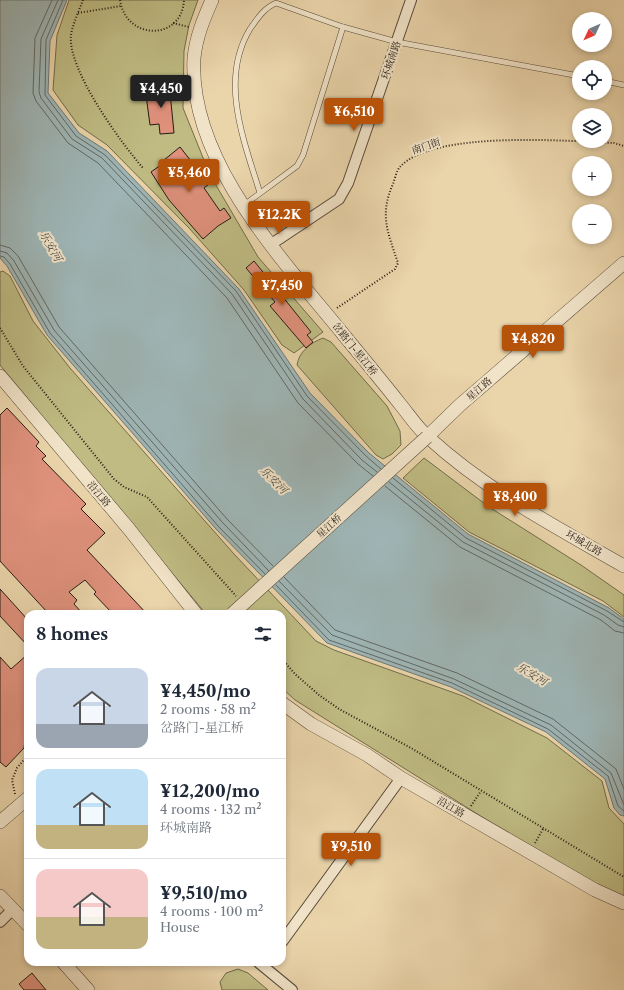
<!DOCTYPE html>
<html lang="en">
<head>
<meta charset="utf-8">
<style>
  body { margin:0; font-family:"Libre Caslon Text","Noto Serif SC",serif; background:#f6f6f7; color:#1f2937; height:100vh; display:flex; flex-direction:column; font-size:15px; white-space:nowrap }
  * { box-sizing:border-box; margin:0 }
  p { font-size:13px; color:#747a83 }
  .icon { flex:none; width:22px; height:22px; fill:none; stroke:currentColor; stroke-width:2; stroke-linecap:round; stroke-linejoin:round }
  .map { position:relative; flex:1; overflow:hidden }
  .sheet { position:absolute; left:24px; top:610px; width:262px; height:356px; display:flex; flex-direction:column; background:#fff; border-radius:12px; box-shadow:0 2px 6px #0003 }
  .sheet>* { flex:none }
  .needle { width:26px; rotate:226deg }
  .buttons { position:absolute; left:572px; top:12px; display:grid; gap:8px }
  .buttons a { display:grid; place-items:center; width:40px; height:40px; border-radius:50%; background:#fff; box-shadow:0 2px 6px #0003; font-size:20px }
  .price { position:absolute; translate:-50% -34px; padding:0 9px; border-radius:4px; background:#b45309; color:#fff; font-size:13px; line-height:26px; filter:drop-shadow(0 1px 2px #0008) }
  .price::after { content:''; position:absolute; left:50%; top:24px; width:12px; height:9px; margin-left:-6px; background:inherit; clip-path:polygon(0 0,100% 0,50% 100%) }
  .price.selected { background:#222; color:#fff }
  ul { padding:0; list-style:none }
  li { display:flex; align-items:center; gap:12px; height:100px; padding:0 12px }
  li+li { border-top:1px solid #e0e1e3 }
  li span { display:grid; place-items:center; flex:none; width:112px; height:80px; border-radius:12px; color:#555 }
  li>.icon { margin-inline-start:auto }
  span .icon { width:48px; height:48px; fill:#fffc; stroke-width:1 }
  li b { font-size:17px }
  h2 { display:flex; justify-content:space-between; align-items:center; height:48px; padding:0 12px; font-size:17px }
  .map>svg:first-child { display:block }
</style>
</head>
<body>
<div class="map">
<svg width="624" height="990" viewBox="0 0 624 990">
  <rect width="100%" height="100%" fill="#ead4aa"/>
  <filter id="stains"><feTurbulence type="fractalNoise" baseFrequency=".005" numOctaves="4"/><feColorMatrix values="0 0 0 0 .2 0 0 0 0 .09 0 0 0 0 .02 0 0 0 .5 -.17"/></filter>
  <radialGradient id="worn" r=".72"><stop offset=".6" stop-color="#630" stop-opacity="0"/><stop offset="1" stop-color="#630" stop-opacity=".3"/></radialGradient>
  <g fill="#bfbb83" stroke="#726c4c">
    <path d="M69 0H198L189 25 184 51 183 108 210 175 258 257 323 332 294 353 282 345 244 290 189 228 107 145 78 125 53 90 57 35Z"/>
    <path d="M3 271 10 276 33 321 70 368 234 554 316 641 334 650 463 696 547 738 602 781 609 808 624 824V897L599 885 495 825 295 700 282 688V614H206L0 365V272Z"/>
    <path d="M323 338 331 342 387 406 400 431 401 445 392 454 383 459 376 455 297 365C299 352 310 343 323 338Z"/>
    <path d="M424 458 489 507 581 565 624 595V617L603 601 469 532 403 478Z"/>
    <path d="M238 969 248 973 268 990H222L220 982 226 973Z"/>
  </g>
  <path fill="#9eb5b5" stroke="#6e7875" d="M0 0H67L50 41 48 93 79 133 107 151 239 289 310 393 369 453 468 534 609 608 624 619V816L620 815 614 808 605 779 546 732 451 687 327 643 216 529 47 335 7 266 0 258Z"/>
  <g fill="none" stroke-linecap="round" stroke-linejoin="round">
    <g stroke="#626864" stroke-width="1">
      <path d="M52 0 35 38 33 93 36 101 68 143 98 163 227 298 298 403 358 464 373 476"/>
      <path d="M58 0 41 39 39 92 41 98 72 139 102 158 232 294 303 399 362 460 377 472"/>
      <path d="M63 0 46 40 45 95 76 136 105 155 236 291 307 396 366 456 381 469"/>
      <path d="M0 245 10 248 18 256 59 327 227 519 273 566"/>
      <path d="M0 251 7 253 14 261 54 330 223 523 269 571"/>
      <path d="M0 256 4 257 10 264 50 333 219 527 265 574"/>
      <path d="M393 478 466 538 607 611 624 622"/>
      <path d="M389 482 463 542 604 615 618 625 624 627"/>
      <path d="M385 486 460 547 601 620 615 631 624 633"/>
      <path d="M284 577 335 630 457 673 553 719 616 769 624 789"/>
      <path d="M279 581 332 635 454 679 551 725 611 773 624 805"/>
      <path d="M276 585 329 640 452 683 548 729 608 776 618 806 624 811"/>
    </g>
  </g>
  <g fill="#df917c" stroke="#261c14">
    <path d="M169 82 174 133 160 134 159 124 150 125 146 95 157 94 156 83Z"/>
    <path d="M180 147 209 184 204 188 220 211 224 208 231 218 218 226 203 239 169 200 151 172 165 162 164 160Z"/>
    <path d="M254 261 311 332 307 335 313 342 306 348 270 306 275 302 246 268Z"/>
    <path d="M7 408 39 442 36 446 46 456 42 459 86 504 81 509 105 533 87 550 147 614H113L94 594 96 592 85 580 69 592 77 600 74 604 83 614H54L50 611 48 613 0 561V415Z"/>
    <path d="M0 589 28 620V646L0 616Z"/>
    <path d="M28 654V735L26 732 24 748 6 767 0 762V657L11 669Z"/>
    <path d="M32 973 46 990H24L19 984Z"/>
  </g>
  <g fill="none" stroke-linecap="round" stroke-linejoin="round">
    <g stroke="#574a3a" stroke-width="6">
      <g id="service">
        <path d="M605 81 624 85"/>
        <path d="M260 193C244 141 219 80 250 29 257 19 264 8 276 3L343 27 397 42 579 76"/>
        <path d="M244 205 297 166 303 155 343 27"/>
      </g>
    </g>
    <g stroke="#574a3a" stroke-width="12">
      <g id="minor">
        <path d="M270 245 339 199 348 183 411 0"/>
        <path d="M0 922 13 909"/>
        <path d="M282 942 401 778"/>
        <path d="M258 962 292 990"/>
      </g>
    </g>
    <g stroke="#574a3a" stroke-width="14">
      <g id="tertiary">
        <path d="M212 0C204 18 196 37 194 58 188 160 282 259 343 334 362 357 381 380 400 404 409 415 418 429 429 438 487 491 556 527 624 566"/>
        <path d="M0 376 129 529 196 614"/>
        <path d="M427 437 460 405 624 263"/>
        <path d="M282 703 311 724 367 755 401 778 595 890 624 903"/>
        <path d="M0 822 28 798"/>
        <path d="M0 896 28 925"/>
        <path d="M63 962 88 990"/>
      </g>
    </g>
    <g stroke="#261c14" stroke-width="2" stroke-dasharray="1 2" stroke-linecap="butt">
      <path d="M83 0C79 11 73 23 71 35 67 69 121 143 143 168"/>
      <path d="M120 0C126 41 182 41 184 0"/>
      <path d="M78 13 121 6"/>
      <path d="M173 23 189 27"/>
      <path d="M337 308 395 269 398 263C388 233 379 215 393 184 395 179 396 171 400 167 433 130 567 141 614 143L624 146"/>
      <path d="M0 328 23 366 114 479 124 487 147 497 236 596"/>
      <path d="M282 659 295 674 319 695 339 709 411 748 624 877"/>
      <path d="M15 794 12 780 17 768 28 755"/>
      <path d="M471 806 481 791"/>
      <path d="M535 843 543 829"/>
    </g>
    <use href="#service" stroke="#f1e3c8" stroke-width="5"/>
    <use href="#minor" stroke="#f1e3c8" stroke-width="10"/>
    <use href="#tertiary" stroke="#f1e3c8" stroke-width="13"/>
    <g stroke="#574a3a" stroke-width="14" stroke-linecap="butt">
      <path id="tertiary-bridge" d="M232 614 427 437"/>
    </g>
    <use href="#tertiary-bridge" stroke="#f1e3c8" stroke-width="13"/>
  </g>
  <g text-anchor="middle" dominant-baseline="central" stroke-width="4" stroke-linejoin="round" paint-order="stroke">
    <g font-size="10" fill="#261c14" stroke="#f1e3c8">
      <text transform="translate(391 60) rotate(-71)">环城南路</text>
      <text transform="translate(426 146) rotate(-19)">南门街</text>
      <text transform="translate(355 349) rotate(51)">岔路门-星江桥</text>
      <text transform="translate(479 389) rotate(-41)">星江路</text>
      <text transform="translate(99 494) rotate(50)">沿江路</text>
      <text transform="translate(329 526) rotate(-42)">星江桥</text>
      <text transform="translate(584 543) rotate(30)">环城北路</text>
      <text transform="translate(451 807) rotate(30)">沿江路</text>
    </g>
    <g font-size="11" font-style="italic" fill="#4a4a44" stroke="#f1e3c8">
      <text transform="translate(51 246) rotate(60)">乐安河</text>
      <text transform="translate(274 480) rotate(45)">乐安河</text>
      <text transform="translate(532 674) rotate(31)">乐安河</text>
    </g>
  </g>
  <rect width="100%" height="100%" filter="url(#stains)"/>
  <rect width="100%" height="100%" fill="url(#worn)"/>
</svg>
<div class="buttons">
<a><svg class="needle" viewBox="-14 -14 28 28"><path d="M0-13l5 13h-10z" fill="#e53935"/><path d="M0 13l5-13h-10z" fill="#747a83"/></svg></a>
<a><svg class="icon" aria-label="locate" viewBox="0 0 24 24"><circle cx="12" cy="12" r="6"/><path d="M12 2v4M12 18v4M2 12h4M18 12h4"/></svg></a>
<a><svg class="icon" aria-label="layers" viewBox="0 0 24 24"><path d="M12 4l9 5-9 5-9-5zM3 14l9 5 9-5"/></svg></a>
<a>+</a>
<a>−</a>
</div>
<b class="price selected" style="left:161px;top:109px">¥4,450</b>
<b class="price" style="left:354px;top:132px">¥6,510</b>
<b class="price" style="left:189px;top:193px">¥5,460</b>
<b class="price" style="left:279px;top:235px">¥12.2K</b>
<b class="price" style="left:282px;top:306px">¥7,450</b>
<b class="price" style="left:533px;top:359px">¥4,820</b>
<b class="price" style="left:515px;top:517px">¥8,400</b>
<b class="price" style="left:351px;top:867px">¥9,510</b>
<section class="sheet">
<h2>8 homes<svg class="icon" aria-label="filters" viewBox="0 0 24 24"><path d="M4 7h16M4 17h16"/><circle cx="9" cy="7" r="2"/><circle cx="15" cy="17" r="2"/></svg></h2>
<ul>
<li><span style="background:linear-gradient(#c9d6e8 70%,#9aa5b1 0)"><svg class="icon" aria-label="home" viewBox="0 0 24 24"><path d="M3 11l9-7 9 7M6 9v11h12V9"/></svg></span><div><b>¥4,450/mo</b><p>2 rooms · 58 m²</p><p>岔路门-星江桥</p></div></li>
<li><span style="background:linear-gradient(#bfe0f5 70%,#c2b280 0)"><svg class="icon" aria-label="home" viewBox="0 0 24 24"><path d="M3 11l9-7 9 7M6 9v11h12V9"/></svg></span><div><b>¥12,200/mo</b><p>4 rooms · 132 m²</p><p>环城南路</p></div></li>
<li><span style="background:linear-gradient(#f6c9c9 60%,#c2b280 0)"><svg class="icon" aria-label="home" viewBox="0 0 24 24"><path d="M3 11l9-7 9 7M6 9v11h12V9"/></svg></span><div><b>¥9,510/mo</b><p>4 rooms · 100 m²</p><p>House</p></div></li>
</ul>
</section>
</div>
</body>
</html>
